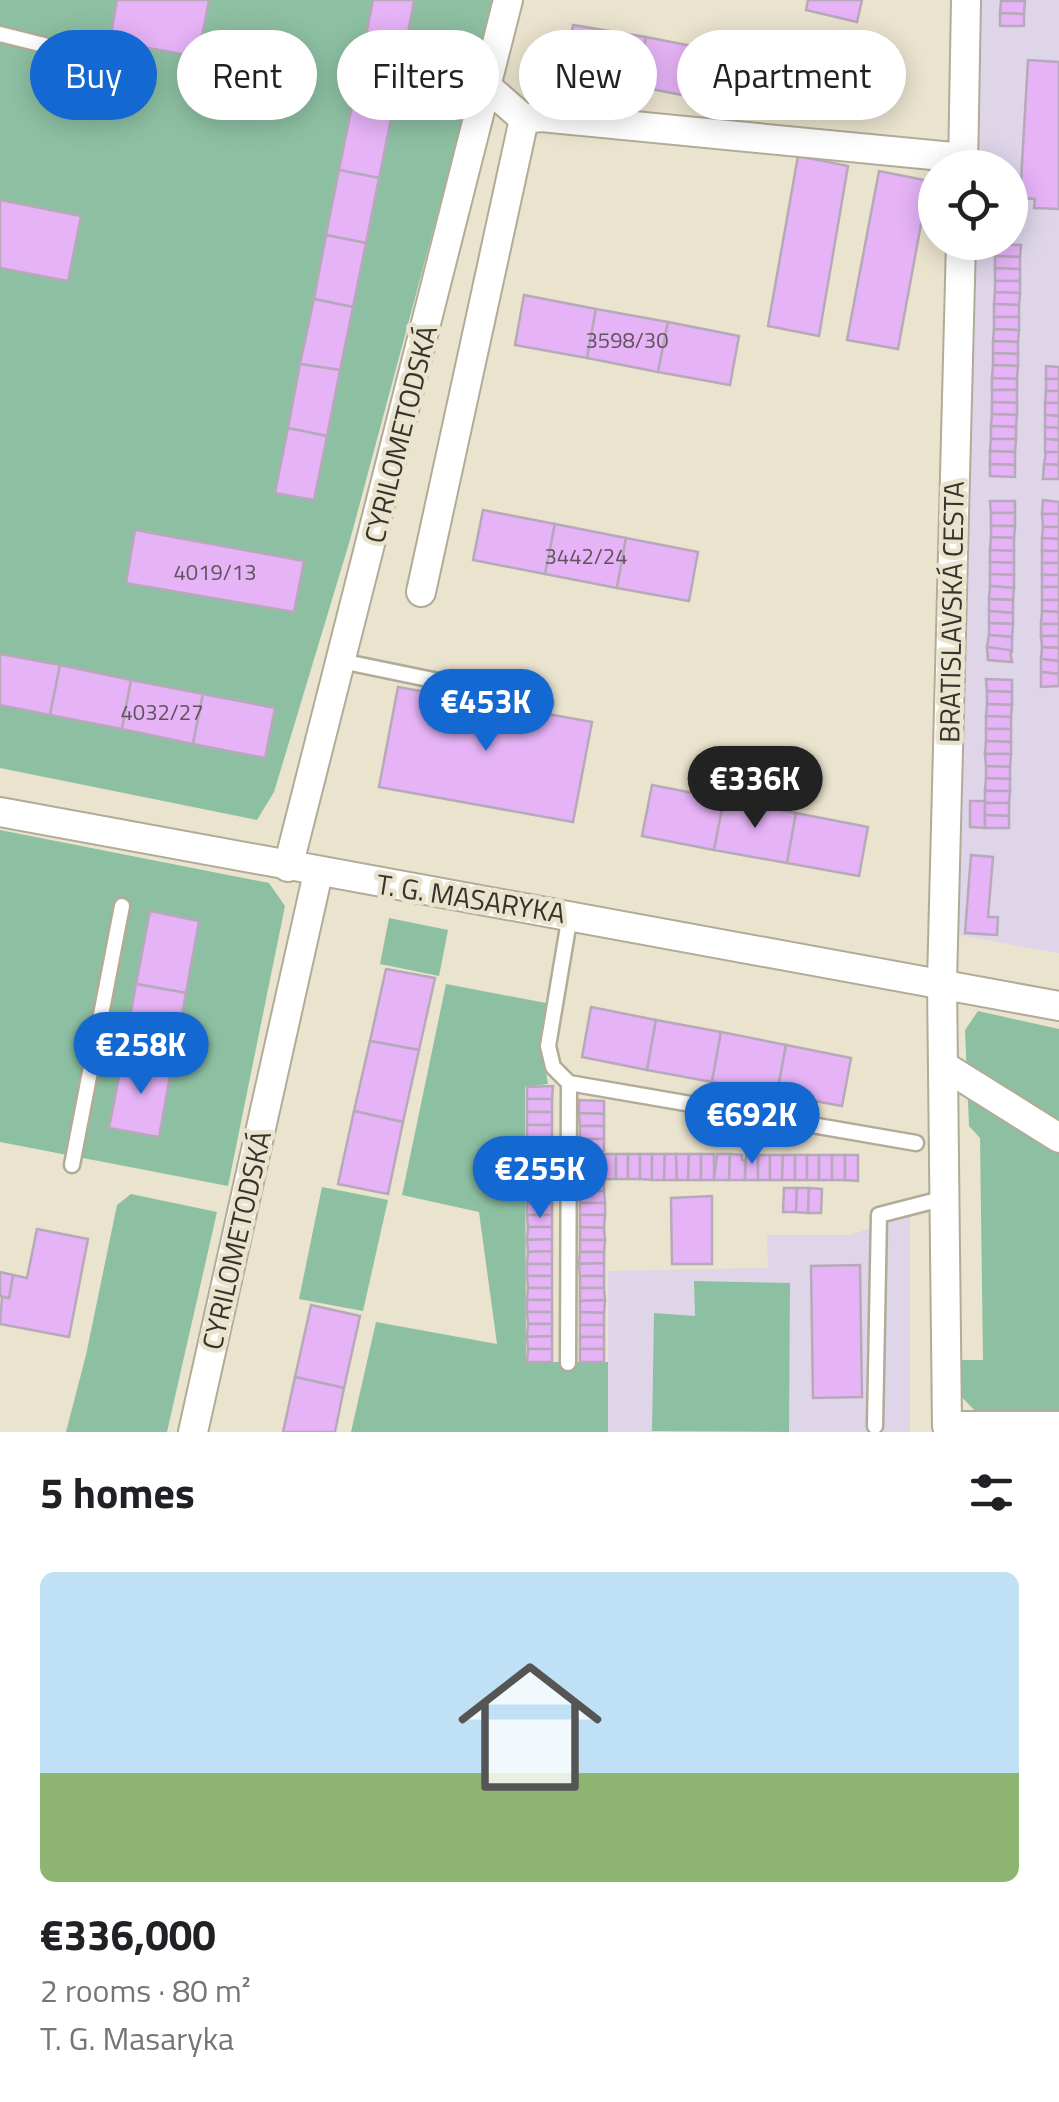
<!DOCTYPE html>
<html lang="en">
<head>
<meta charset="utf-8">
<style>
  body { margin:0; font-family:"Titillium Web",sans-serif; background:#f6f6f6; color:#202124; height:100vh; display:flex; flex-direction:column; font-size:38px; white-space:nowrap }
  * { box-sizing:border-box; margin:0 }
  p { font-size:32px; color:#757577 }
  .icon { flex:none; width:55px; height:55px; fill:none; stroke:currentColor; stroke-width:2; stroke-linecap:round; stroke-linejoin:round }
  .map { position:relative; height:1432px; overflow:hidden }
  .sheet { display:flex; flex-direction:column; background:#fff; flex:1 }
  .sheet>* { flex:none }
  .banner { position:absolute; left:30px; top:30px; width:1000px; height:90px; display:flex; gap:20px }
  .buttons { position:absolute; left:918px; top:150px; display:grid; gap:20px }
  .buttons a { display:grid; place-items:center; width:110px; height:110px; border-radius:50%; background:#fff; box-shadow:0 5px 25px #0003; font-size:50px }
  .price { position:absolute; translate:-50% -85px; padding:0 22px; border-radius:35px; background:#1468d1; color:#fff; font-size:32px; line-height:65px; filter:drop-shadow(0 2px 5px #0008) }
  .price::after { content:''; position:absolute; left:50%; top:60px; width:30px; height:22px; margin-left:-15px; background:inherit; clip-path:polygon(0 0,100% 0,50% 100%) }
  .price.on { background:#222; color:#fff }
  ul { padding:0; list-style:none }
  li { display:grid; align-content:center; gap:20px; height:530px; padding:0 40px }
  li span { display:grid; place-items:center; height:310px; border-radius:15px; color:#555 }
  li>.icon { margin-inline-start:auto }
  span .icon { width:180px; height:180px; fill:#fffc; stroke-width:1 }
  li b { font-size:42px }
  h2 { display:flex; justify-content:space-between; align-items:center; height:120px; padding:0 40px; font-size:42px }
  .chip { padding:0 35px; border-radius:45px; background:#fff; box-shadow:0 5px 25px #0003; font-size:35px; line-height:90px }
  .chip.on { background:#1468d1; color:#fff }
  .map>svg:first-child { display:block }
</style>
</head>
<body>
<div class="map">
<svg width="1059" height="1432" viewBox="0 0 1059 1432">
  <rect width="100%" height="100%" fill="#eae3ce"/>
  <g fill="#ded5e9">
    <path d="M975 0H1059V953L957 935 971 243 1010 242V168L972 167Z"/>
    <path d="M910 1215V1432H608V1271L768 1268 767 1235H850Z"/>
  </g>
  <g fill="#8dc0a3">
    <path d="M0 0H495L350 540 274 792 257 820 0 768Z"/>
    <path d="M0 830 269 883 285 906 228 1186 0 1142Z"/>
    <path d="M389 918 448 930 439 976 380 964Z"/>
    <path d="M446 984 546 1003 540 1038 548 1084 525 1087 526 1362H608V1432H351L376 1322 497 1344 479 1212 402 1195Z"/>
    <path d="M978 1011 1059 1029V1413H977L958 1393V1360H983L980 1138 969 1126 965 1030Z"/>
    <path d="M322 1187 388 1200 363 1311 299 1299Z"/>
    <path d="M131 1194 217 1212 167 1432H66L86 1355 117 1205Z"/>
    <path d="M694 1281 790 1283 789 1432 652 1431 654 1313 695 1316Z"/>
  </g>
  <g fill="#e6b3f7" stroke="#b6a9ba" stroke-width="2.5">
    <path d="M117 0H209L198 57 110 41Z"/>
    <path d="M373 0H414L405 49 365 41Z"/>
    <path d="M808 0H862L857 22 806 10Z"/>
    <path d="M1001 1H1025L1024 14 1000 13Z"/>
    <path d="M1000 13 1024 14V26H1000Z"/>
    <path d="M573 25 646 37 636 86 565 73Z"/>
    <path d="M646 37 717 51 708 100 636 86Z"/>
    <path d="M365 41 405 49 392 114 352 106Z"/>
    <path d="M717 51 790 64 781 113 708 100Z"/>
    <path d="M1028 60 1059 62V209L1034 208 1035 199 1020 198Z"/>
    <path d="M352 106 392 114 379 178 339 170Z"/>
    <path d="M798 156 848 166 819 336 768 326Z"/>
    <path d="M339 170 379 178 366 243 326 235Z"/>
    <path d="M879 171 929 181 898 349 847 340Z"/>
    <path d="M0 200 81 216 68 281 0 268Z"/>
    <path d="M326 235 366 243 353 307 314 299Z"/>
    <path d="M996 244 1021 245 1020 257 995 256Z"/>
    <path d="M995 256 1020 257V269L995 268Z"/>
    <path d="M995 268 1020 269V281H995Z"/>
    <path d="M995 281H1020V293L995 292Z"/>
    <path d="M995 292 1020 293 1019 305 994 304Z"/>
    <path d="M524 295 596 309 587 358 515 345Z"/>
    <path d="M314 299 353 307 340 370 300 364Z"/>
    <path d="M994 304 1019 305V317H994Z"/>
    <path d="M596 309 668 322 658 372 587 358Z"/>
    <path d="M994 317H1019V330L994 329Z"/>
    <path d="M668 322 739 336 730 385 658 372Z"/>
    <path d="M994 329 1019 330 1018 342 993 341Z"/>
    <path d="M993 341 1018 342V354L993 353Z"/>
    <path d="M993 353 1018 354V366L993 365Z"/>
    <path d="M300 364 340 370 327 436 288 428Z"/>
    <path d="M993 365 1018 366 1017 379 992 378Z"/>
    <path d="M1046 366 1059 367V379H1046Z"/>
    <path d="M992 378 1017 379V390H992Z"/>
    <rect x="1046" y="379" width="13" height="12"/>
    <path d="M992 390H1017V403L992 402Z"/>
    <path d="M1046 391H1059V403H1045Z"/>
    <path d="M992 402 1017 403V415L992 414Z"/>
    <path d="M1045 403H1059V416L1045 415Z"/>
    <path d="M992 414 1017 415 1016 427 991 426Z"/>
    <path d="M1045 415 1059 416V428L1045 427Z"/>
    <path d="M991 426 1016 427V439H991Z"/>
    <path d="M1045 427 1059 428V440L1045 439Z"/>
    <path d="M288 428 327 436 314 500 275 493Z"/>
    <path d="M991 439H1016L1015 452 990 451Z"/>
    <path d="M1045 439 1059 440V452L1045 453Z"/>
    <path d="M990 451 1015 452V465L990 464Z"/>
    <path d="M1046 452H1059V465L1044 464Z"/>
    <path d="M990 464 1015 465V477L990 476Z"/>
    <path d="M1044 464 1059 465V479H1043Z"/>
    <path d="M1043 500 1059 502V514H1042Z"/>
    <path d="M990 501H1015V513H991Z"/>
    <path d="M483 510 555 524 545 574 473 560Z"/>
    <rect x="991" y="513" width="24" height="13"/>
    <path d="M1042 514H1059V527H1043Z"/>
    <path d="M555 524 626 538 617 588 545 574Z"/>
    <path d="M991 526H1015L1014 538 991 537Z"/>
    <path d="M1043 527H1059V539L1042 538Z"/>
    <path d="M135 530 304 561 294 612 126 583Z"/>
    <path d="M991 537 1014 538V551L990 550Z"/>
    <path d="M626 538 698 552 689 601 617 588Z"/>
    <path d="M1042 538 1059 539V551H1042Z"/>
    <path d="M990 550 1014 551V563L990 562Z"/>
    <rect x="1042" y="551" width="17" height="12"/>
    <path d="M990 562 1014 563V575L990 574Z"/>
    <rect x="1042" y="563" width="17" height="12"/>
    <path d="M990 574 1014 575V588L990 586Z"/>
    <rect x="1042" y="575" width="17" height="12"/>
    <path d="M990 586 1014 588 1013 600 989 599Z"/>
    <rect x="1042" y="587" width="17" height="13"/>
    <path d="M989 599 1013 600V613L989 611Z"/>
    <path d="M1042 600H1059V612L1042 611Z"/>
    <path d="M989 611 1013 613V624L989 623Z"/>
    <path d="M1042 611 1059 612V624H1041Z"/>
    <path d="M989 623 1013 624 1012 637 989 635Z"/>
    <rect x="1041" y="624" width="18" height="12"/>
    <path d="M989 635 1012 637V652L987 647Z"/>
    <path d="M1041 636H1059V648L1042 647Z"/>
    <path d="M987 647 1010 650 1012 662 988 660Z"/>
    <path d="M1042 647 1059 648V661L1041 659Z"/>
    <path d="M0 654 60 665 50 715 0 705Z"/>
    <path d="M1041 659 1059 661V674L1041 672Z"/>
    <path d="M60 665 131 680 122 729 50 715Z"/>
    <path d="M1041 672 1059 674V686L1041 687Z"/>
    <path d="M986 679 1012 680V692L987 691Z"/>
    <path d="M131 680 203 694 193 744 122 729Z"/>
    <path d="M398 687 592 722 573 822 379 787Z"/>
    <path d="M987 691 1012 692V705L987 704Z"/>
    <path d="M203 694 275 708 265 758 193 744Z"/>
    <path d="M987 704 1012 705 1011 717 986 716Z"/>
    <path d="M986 716 1011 717V729H986Z"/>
    <path d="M986 729H1011V742L986 741Z"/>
    <path d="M986 741 1011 742V754H985Z"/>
    <path d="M985 754H1011L1010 767 986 766Z"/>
    <path d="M986 766 1010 767V779L986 778Z"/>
    <path d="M986 778 1010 779V791H985Z"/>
    <path d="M652 785 724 799 714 850 642 836Z"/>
    <path d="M985 791H1010L1009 803H985Z"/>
    <path d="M724 799 796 813 787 863 714 850Z"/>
    <path d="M970 801H985V828L970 827Z"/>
    <path d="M985 803H1009V816L985 815Z"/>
    <path d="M796 813 868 827 859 876 787 863Z"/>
    <path d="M985 815 1009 816V828H985Z"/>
    <path d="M971 855 993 857 988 917H998L997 935 965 933Z"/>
    <path d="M150 911 199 921 186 993 136 984Z"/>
    <path d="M386 969 435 978 419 1050 370 1041Z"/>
    <path d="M136 984 186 993 172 1065 123 1056Z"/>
    <path d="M591 1007 656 1020 647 1070 582 1057Z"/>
    <path d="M656 1020 721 1032 712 1082 647 1070Z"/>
    <path d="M721 1032 786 1045 777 1094 712 1082Z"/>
    <path d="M370 1041 419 1050 403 1122 354 1111Z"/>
    <path d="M786 1045 851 1058 842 1106 777 1094Z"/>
    <path d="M123 1056 172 1065 159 1137 109 1128Z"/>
    <path d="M553 1086 552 1099H527V1087Z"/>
    <rect x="527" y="1099" width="25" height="13"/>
    <path d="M579 1100 604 1101V1114L579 1113Z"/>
    <path d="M354 1111 403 1122 388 1194 338 1184Z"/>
    <rect x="527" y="1112" width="25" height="13"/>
    <path d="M579 1113 604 1114V1126H580Z"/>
    <path d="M527 1125H552V1137L527 1138Z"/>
    <rect x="580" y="1126" width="24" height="13"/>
    <path d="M552 1137V1150L527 1151V1138Z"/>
    <rect x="580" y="1139" width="24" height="12"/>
    <rect x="527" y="1154" width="25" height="13"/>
    <path d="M580 1154H604V1167H579Z"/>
    <rect x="604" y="1154" width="12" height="25"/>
    <rect x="616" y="1154" width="12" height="25"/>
    <rect x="628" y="1154" width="12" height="25"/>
    <path d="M640 1154H652V1180L640 1179Z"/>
    <path d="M652 1154H665L664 1180H652Z"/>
    <path d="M665 1154H676L677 1180H664Z"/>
    <path d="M676 1154H689L688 1180H677Z"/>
    <path d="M689 1154H701V1180H688Z"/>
    <rect x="701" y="1154" width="13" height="26"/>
    <path d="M717 1154H730L729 1180H714Z"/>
    <path d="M730 1154 742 1155V1160H745V1180H729Z"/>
    <path d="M746 1154 758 1155V1180H745Z"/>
    <rect x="758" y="1155" width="12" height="25"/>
    <path d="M770 1155H783L782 1180H770Z"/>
    <path d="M783 1155H795V1180H782Z"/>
    <rect x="795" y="1155" width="12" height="25"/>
    <rect x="807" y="1155" width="12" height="25"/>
    <rect x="819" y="1155" width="13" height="25"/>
    <rect x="832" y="1155" width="13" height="25"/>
    <path d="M845 1155H858V1181L845 1180Z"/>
    <rect x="527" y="1167" width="25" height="12"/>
    <path d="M579 1167H604V1179H580Z"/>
    <rect x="527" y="1179" width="25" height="12"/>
    <rect x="580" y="1179" width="24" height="12"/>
    <path d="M784 1188H797L796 1212H783Z"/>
    <path d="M797 1188H809L808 1213 796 1212Z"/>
    <path d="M809 1188 822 1189 821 1213H808Z"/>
    <rect x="527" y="1191" width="25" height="12"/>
    <path d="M580 1191H604L605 1203H580Z"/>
    <path d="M712 1196V1264H672L671 1198Z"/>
    <rect x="527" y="1203" width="25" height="12"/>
    <rect x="580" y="1203" width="25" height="12"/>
    <path d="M527 1215H552V1227H528Z"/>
    <path d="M580 1215H605L604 1228 580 1227Z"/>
    <path d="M528 1227H552V1239L527 1240Z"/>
    <path d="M580 1227 604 1228 605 1240H580Z"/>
    <path d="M37 1229 88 1239 69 1337 0 1324 2 1297 9 1298 13 1275 27 1278Z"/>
    <path d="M552 1239V1251L528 1252 527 1240Z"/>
    <path d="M580 1240H605L604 1252H580Z"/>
    <path d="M552 1251V1264H527L528 1252Z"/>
    <path d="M580 1252H604V1263L579 1264Z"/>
    <path d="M604 1263V1276H580L579 1264Z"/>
    <rect x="527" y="1264" width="25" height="12"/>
    <path d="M860 1265 862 1397 813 1398 811 1266Z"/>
    <path d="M0 1272 13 1275 9 1298 0 1296Z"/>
    <path d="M527 1276H552V1288H528Z"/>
    <rect x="580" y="1276" width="24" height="12"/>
    <path d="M528 1288H552V1300H527Z"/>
    <path d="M580 1288H604L605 1300 580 1301Z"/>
    <rect x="527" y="1300" width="25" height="12"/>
    <path d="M605 1300 604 1313 580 1312V1301Z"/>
    <path d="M311 1305 360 1316 344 1388 295 1377Z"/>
    <path d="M527 1312H552V1324H528Z"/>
    <path d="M580 1312 604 1313V1325H580Z"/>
    <path d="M528 1324H552V1336L527 1337Z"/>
    <rect x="580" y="1325" width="24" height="12"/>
    <path d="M552 1336V1349H528L527 1337Z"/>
    <rect x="580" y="1337" width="24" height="12"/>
    <path d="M528 1349H552V1362H527Z"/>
    <rect x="580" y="1349" width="24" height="13"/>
    <path d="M295 1377 344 1388 335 1432H283Z"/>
  </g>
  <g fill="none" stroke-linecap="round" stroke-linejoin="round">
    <g stroke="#b1ab97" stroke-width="19">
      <g id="service">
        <path d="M0 34 104 60"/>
        <path d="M341 661 545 703"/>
        <path d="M570 915 548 1046 553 1067 569 1083 916 1143"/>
        <path d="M72 1165 122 906"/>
        <path d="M568 1363 569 1083"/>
        <path d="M875 1426 879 1215 945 1198"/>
      </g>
    </g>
    <g stroke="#b1ab97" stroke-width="32">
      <g id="minor">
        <path d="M485 85 524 119 541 117 963 158"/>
        <path d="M963 168 966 0"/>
        <path d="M961 242 942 982 947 1426H1059"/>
        <path d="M421 592 524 119"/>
        <path d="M0 812 1059 1006"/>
        <path d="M288 867 508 0"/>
        <path d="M944 1066 1059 1138"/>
        <path d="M193 1432 318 873"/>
      </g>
    </g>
    <use href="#service" stroke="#fff" stroke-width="14"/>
    <use href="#minor" stroke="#fff" stroke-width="28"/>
  </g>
  <g text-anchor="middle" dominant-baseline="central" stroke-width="9" stroke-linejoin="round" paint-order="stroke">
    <g font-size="22" fill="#61535d">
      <text x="627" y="340">3598/30</text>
      <text x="586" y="556">3442/24</text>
      <text x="215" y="572">4019/13</text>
      <text x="162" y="712">4032/27</text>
    </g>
    <g font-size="28" fill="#35332a" stroke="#eae3ce">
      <text transform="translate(400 434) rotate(-76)">CYRILOMETODSKÁ</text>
      <text transform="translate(951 612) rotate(-89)">BRATISLAVSKÁ CESTA</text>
      <text transform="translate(471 898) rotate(9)">T. G. MASARYKA</text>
      <text transform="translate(236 1240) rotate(-77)">CYRILOMETODSKÁ</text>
    </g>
  </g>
</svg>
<div class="buttons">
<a><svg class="icon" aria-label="locate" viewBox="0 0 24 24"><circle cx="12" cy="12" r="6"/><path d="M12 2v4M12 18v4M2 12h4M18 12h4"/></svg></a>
</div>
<b class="price" style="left:486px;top:754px">€453K</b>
<b class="price on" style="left:755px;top:831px">€336K</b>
<b class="price" style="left:141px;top:1097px">€258K</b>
<b class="price" style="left:752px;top:1167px">€692K</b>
<b class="price" style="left:540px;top:1221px">€255K</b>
<div class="banner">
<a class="chip on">Buy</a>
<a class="chip">Rent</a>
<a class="chip">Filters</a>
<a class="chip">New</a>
<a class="chip">Apartment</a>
</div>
</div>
<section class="sheet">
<h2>5 homes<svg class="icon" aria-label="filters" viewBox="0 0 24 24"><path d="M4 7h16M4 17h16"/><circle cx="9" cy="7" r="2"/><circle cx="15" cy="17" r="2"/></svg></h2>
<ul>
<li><span style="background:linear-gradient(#bfe0f5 65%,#8fb573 0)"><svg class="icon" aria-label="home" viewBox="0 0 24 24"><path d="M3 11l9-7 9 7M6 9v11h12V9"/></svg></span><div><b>€336,000</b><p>2 rooms · 80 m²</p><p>T. G. Masaryka</p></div></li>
</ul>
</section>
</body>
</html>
